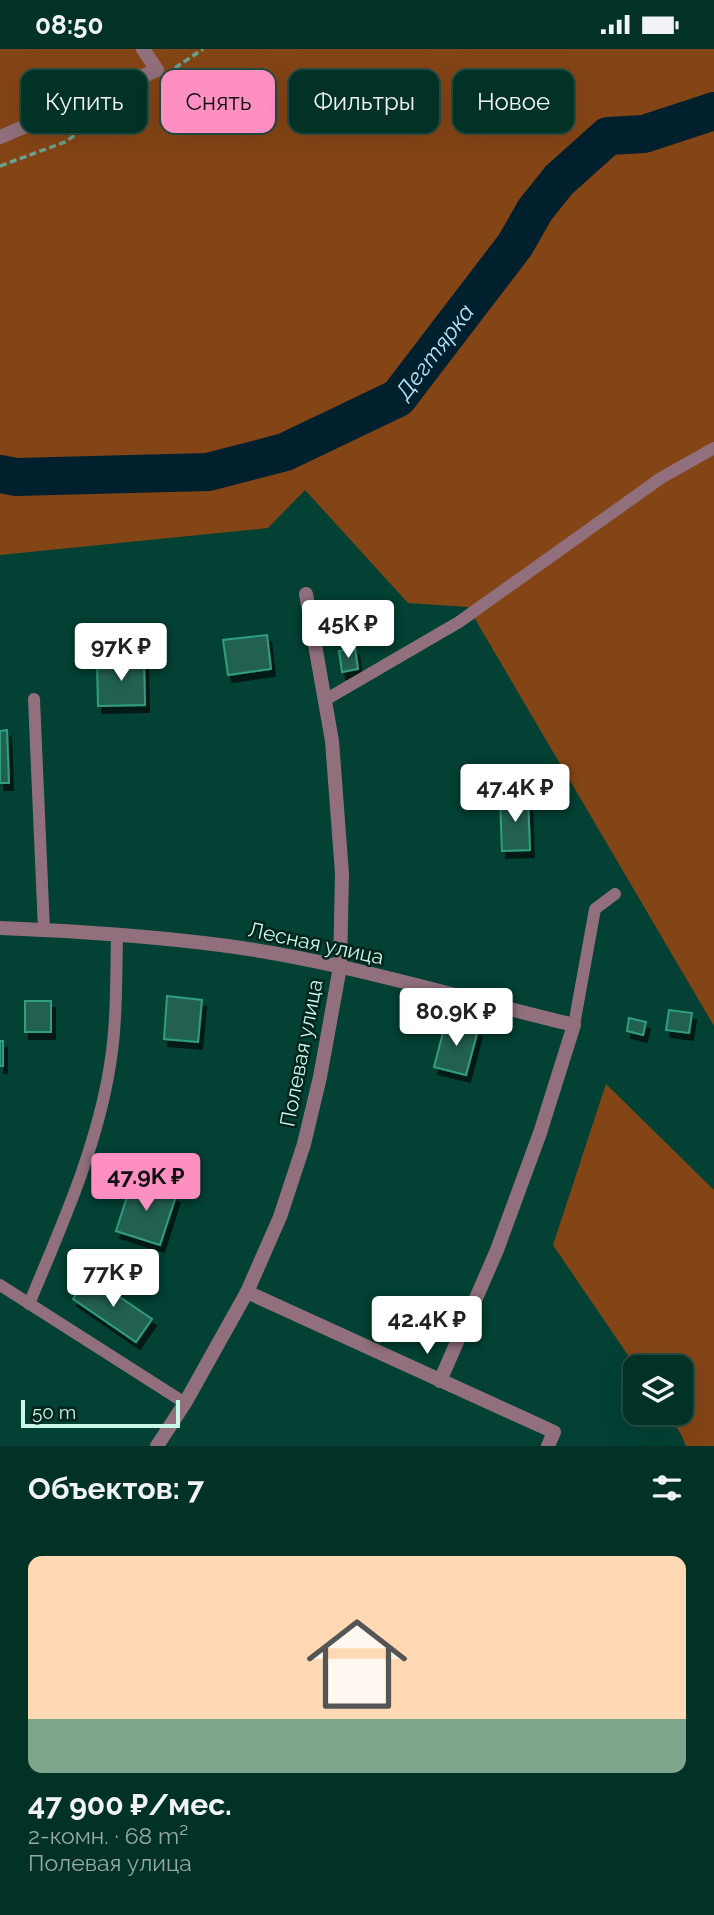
<!DOCTYPE html>
<html lang="ru">
<head>
<meta charset="utf-8">
<style>
  body { margin:0; font-family:Raleway,sans-serif; background:#0c392e; color:#f1f3f6; height:100vh; display:flex; flex-direction:column; font-size:26px; white-space:nowrap }
  * { box-sizing:border-box; margin:0 }
  p { font-size:23px; color:#96a9a7 }
  .icon { flex:none; width:38px; height:38px; fill:none; stroke:currentColor; stroke-width:2; stroke-linecap:round; stroke-linejoin:round }
  .map { position:relative; height:1397px; overflow:hidden }
  .panel { display:flex; flex-direction:column; background:#023126; flex:1 }
  .panel>* { flex:none }
  .hud { position:absolute; left:21px; top:21px; width:672px; height:63px; display:flex; gap:14px }
  .buttons { position:absolute; left:623px; top:1306px; display:grid; gap:14px }
  .buttons a { display:grid; place-items:center; width:70px; height:70px; border-radius:14px; background:#023126; box-shadow:0 7px 28px #0002,0 0 0 2px #234c43; font-size:35px }
  .scale { position:absolute; left:21px; bottom:18px; width:159px; box-sizing:border-box; padding-left:7px; border:4px solid #c8f7e7; border-top:0; font-size:19px; line-height:24px; white-space:nowrap; color:#c8f7e7; -webkit-text-stroke:5px #03241c; paint-order:stroke }
  .price { position:absolute; translate:-50% -60px; padding:0 16px; border-radius:7px; background:#fff; color:#222; font-size:23px; line-height:46px; filter:drop-shadow(0 2px 4px #0008) }
  .price::after { content:''; position:absolute; left:50%; top:42px; width:21px; height:16px; margin-left:-10px; background:inherit; clip-path:polygon(0 0,100% 0,50% 100%) }
  .price.selected { background:#fd8fc1; color:#111 }
  ul { padding:0; list-style:none }
  li { display:grid; align-content:center; gap:14px; height:371px; padding:0 28px }
  li+li { border-top:2px solid #234c43 }
  li span { display:grid; place-items:center; height:217px; border-radius:14px; color:#555 }
  li>.icon { margin-inline-start:auto }
  span .icon { width:126px; height:126px; fill:#fffc; stroke-width:1 }
  li b { font-size:30px }
  h2 { display:flex; justify-content:space-between; align-items:center; height:84px; padding:0 28px; font-size:30px }
  .chip { padding:0 24px; border-radius:14px; background:#023126; box-shadow:0 7px 28px #0002,0 0 0 2px #234c43; font-size:24px; line-height:63px }
  .chip.selected { background:#fd8fc1; color:#111 }
  .status { display:flex; justify-content:space-between; align-items:center; height:49px; padding:0 35px; background:#023126; direction:ltr }
  .status svg { height:19px; fill:currentColor }
  .map>svg:first-child { display:block }
</style>
</head>
<body>
<div class="status"><b>08:50</b><svg viewBox="0 0 49 12"><path d="M0 12V9h3v3zM5 12V6h3v6zM10 12V3h3v9zM15 12V0h3v12zM26 1h20v11H26zM47 4h2v5h-2z"/></svg></div>
<div class="map">
<svg width="714" height="1397" viewBox="0 0 714 1397">
  <defs>
    <filter id="shadow"><feDropShadow dx="4" dy="7" stdDeviation="0" flood-color="#0009"/></filter>
  </defs>
  <rect width="100%" height="100%" fill="#024133"/>
  <g fill="#844516">
    <path d="M0 0H714V977L468 558 408 554 305 441 268 479 0 506Z"/>
    <path d="M606 1035 714 1141V1397H686L681 1385 666 1363H681V1318H636L553 1196Z"/>
  </g>
  <g fill="none" stroke-linecap="round" stroke-linejoin="round">
    <path stroke="#00202e" stroke-width="38" id="s1" d="M0 425 16 428 208 423 285 403 398 349 515 196 535 161 559 131 608 87 644 85 714 62"/>
  </g>
  <g fill="#21604f" stroke="#309d81" stroke-width="2" filter="url(#shadow)">
    <path d="M267 586 271 620 228 626 223 591Z"/>
    <path d="M355 599 358 620 342 623 339 602Z"/>
    <path d="M144 612 145 656 98 657 97 613Z"/>
    <path d="M7 681 9 734H0V682Z"/>
    <path d="M528 748 530 801 502 802 500 749Z"/>
    <path d="M167 947 202 951 198 993 164 990Z"/>
    <rect x="25" y="952" width="26" height="31"/>
    <path d="M669 961 692 964 689 984 666 981Z"/>
    <path d="M629 969 646 973 643 986 627 982Z"/>
    <path d="M446 972 478 981 466 1026 434 1018Z"/>
    <rect x="0" y="992" width="3" height="25"/>
    <path d="M132 1132 176 1147 160 1196 116 1182Z"/>
    <path d="M89 1227 152 1270 136 1293 73 1250Z"/>
  </g>
  <g fill="none" stroke-linecap="round" stroke-linejoin="round">
    <g stroke="#6aa192" stroke-width="3.5" stroke-dasharray="7 3.5" stroke-linecap="butt">
      <path d="M175 19 203 0"/>
      <path d="M0 117 65 93 113 60"/>
    </g>
    <g stroke="#916f7d" stroke-width="12">
      <path d="M34 650 44 881"/>
      <path d="M325 651 459 573 661 429 714 399"/>
      <path d="M574 976 595 860 615 845"/>
      <path d="M0 1236 185 1354"/>
      <path d="M29 1255C61 1178 97 1099 110 1016 117 974 116 930 117 887"/>
    </g>
    <g stroke="#916f7d" stroke-width="14">
      <path d="M0 88 157 21 143 0"/>
      <path d="M0 879C76 882 153 887 228 897 345 913 460 949 574 976L540 1084 497 1201 440 1332"/>
      <path d="M247 1243 554 1383 548 1397"/>
      <path d="M157 1397 185 1354 247 1243 280 1168 304 1095 320 1028 340 918 342 825 332 692 306 545"/>
    </g>
  </g>
  <g text-anchor="middle" dominant-baseline="central" stroke-width="5" stroke-linejoin="round" paint-order="stroke">
    <g font-size="21" fill="#c8f7e7" stroke="#03241c">
      <text transform="translate(316 894) rotate(12)">Лесная улица</text>
      <text transform="translate(301 1004) rotate(-79)">Полевая улица</text>
    </g>
    <g font-size="23" font-style="italic" fill="#b3e1fa" stroke="#03241c">
      <text stroke="none"><textPath href="#s1" startOffset="472">Дегтярка</textPath></text>
    </g>
  </g>
</svg>
<div class="buttons">
<a><svg class="icon" aria-label="layers" viewBox="0 0 24 24"><path d="M12 4l9 5-9 5-9-5zM3 14l9 5 9-5"/></svg></a>
</div>
<div class="scale">50 m</div>
<b class="price" style="left:348px;top:611px">45K ₽</b>
<b class="price" style="left:121px;top:634px">97K ₽</b>
<b class="price" style="left:515px;top:775px">47.4K ₽</b>
<b class="price" style="left:456px;top:999px">80.9K ₽</b>
<b class="price selected" style="left:146px;top:1164px">47.9K ₽</b>
<b class="price" style="left:113px;top:1260px">77K ₽</b>
<b class="price" style="left:427px;top:1307px">42.4K ₽</b>
<div class="hud">
<a class="chip">Купить</a>
<a class="chip selected">Снять</a>
<a class="chip">Фильтры</a>
<a class="chip">Новое</a>
</div>
</div>
<section class="panel">
<h2>Объектов: 7<svg class="icon" aria-label="filters" viewBox="0 0 24 24"><path d="M4 7h16M4 17h16"/><circle cx="9" cy="7" r="2"/><circle cx="15" cy="17" r="2"/></svg></h2>
<ul>
<li><span style="background:linear-gradient(#ffd9b3 75%,#7fa58c 0)"><svg class="icon" aria-label="home" viewBox="0 0 24 24"><path d="M3 11l9-7 9 7M6 9v11h12V9"/></svg></span><div><b>47 900 ₽/мес.</b><p>2-комн. · 68 m²</p><p>Полевая улица</p></div></li>
</ul>
</section>
</body>
</html>
